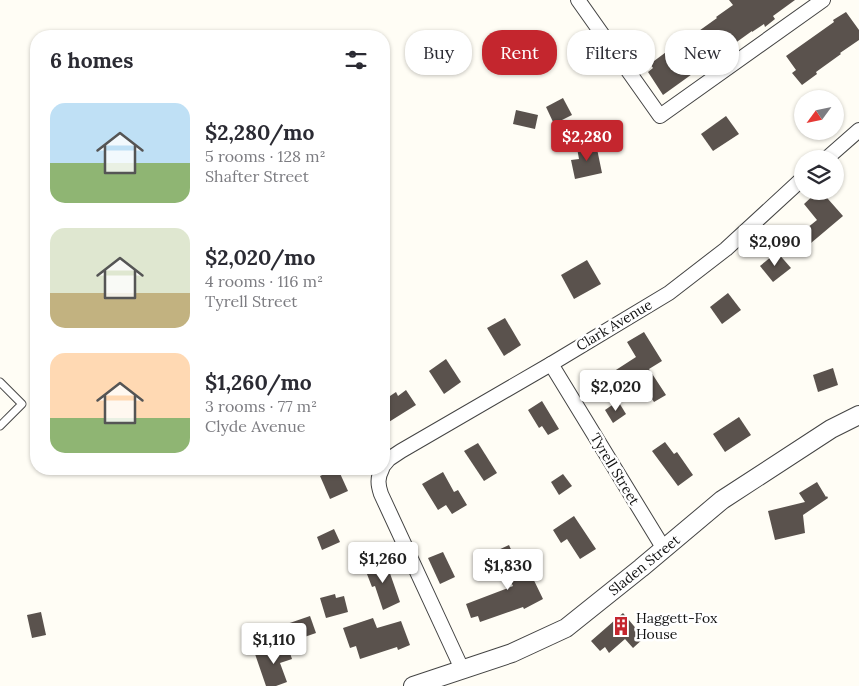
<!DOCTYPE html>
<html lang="en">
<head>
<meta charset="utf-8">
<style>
  body { margin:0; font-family:Lora,serif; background:#f2f2f3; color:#2b2b33; height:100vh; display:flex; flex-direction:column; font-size:19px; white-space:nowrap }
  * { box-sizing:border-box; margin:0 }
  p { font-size:16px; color:#7c7c81 }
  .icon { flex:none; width:28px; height:28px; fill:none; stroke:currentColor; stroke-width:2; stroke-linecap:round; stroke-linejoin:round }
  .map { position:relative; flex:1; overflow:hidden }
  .sheet { position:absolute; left:30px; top:30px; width:360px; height:445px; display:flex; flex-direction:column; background:#fff; border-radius:20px; box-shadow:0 1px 4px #0004 }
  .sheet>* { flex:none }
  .guide { position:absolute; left:405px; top:30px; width:379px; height:45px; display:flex; gap:10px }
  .needle { width:32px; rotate:237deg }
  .controls { position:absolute; left:794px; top:90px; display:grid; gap:10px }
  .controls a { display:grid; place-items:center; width:50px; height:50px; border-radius:50%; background:#fff; box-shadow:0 1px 4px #0004; font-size:25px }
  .price { position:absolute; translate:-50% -42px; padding:0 11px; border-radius:5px; background:#fff; color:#222; font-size:16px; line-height:32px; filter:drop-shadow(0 1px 2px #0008) }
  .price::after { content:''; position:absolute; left:50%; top:30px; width:15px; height:11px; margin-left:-8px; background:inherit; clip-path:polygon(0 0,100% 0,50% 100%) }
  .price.selected { background:#c4262e; color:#fff }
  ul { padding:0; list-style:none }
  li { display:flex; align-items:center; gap:15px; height:125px; padding:0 20px }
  li span { display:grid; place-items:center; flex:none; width:140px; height:100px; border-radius:15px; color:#555 }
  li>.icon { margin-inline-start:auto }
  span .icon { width:60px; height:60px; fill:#fffc; stroke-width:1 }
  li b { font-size:21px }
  h2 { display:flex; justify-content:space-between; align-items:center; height:60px; padding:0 20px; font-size:21px }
  .pill { padding:0 18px; border-radius:20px; background:#fff; box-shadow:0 1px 4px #0004; font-size:18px; line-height:45px }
  .pill.selected { background:#c4262e; color:#fff }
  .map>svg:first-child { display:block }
</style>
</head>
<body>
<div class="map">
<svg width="859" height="686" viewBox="0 0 859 686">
  <rect width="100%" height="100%" fill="#fffdf5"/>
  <g fill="#5a524d">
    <path d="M729 0H795L773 16 775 19 765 27 764 24 752 32V31L663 95 648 72 653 68 650 64 681 41 682 43 717 18 716 17 733 5Z"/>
    <path d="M846 12 859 30V40L840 53 841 54 816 72 817 74 802 85 792 73 796 70 786 56 834 22 833 20Z"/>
    <path d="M563 98 572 115 554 124 546 107Z"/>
    <path d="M516 110 538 115 535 129 513 124Z"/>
    <path d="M726 116 739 134 713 151 701 134Z"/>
    <path d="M596 144 602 173 575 179 571 160 579 159 577 148Z"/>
    <path d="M818 191H821L843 216 811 243 802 232 817 220 804 204Z"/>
    <path d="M777 252 791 268 773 282 760 266Z"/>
    <path d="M587 260 601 284 574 299 561 275Z"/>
    <path d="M728 293 741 310 722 324 710 307Z"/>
    <path d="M505 318 521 345 504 356 487 328Z"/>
    <path d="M644 332 662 361 649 369 666 395 654 402 641 382 615 398 602 379 636 357 627 342Z"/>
    <path d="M446 359 461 382 444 394 429 371Z"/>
    <path d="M833 368 838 385 818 392 813 375Z"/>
    <path d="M406 390 416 405 384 425V400L396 392 398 396Z"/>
    <path d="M542 401 559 429 548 435 542 426 539 428 528 410Z"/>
    <path d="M618 401 626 414 613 423 605 410Z"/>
    <path d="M739 417 751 435 725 452 713 434Z"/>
    <path d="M665 442 674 454 677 452 693 475 678 486 652 451Z"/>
    <path d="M478 443 497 473 484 481 464 451Z"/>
    <path d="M335 469H338L348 491 330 499 320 476Z"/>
    <path d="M443 472 454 492 458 490 467 505 452 514 446 505 438 510 422 484Z"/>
    <path d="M563 474 572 486 559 495 551 482Z"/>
    <path d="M817 482 826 497 827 496 828 498 803 515 805 533 775 540 768 511 805 502 799 493Z"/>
    <path d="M574 516 596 549 580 559 567 539 561 543 553 530Z"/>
    <path d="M334 529 340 542 322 550 317 537Z"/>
    <path d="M509 545 520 569 527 566 543 599 524 609 523 607 480 622 478 616 471 618 466 604 513 586 496 551Z"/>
    <path d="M443 552 455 577 440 584 428 558Z"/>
    <path d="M385 559 400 602 383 610 375 586 372 587 365 569 372 566 371 564Z"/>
    <path d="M335 594 336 598 344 596 348 612 326 618 320 598Z"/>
    <path d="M41 612 46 635 32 638 27 615Z"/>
    <path d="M623 613 644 638 633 648 625 639 609 653 605 647 600 651 591 641Z"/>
    <path d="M310 616 316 633 287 643 281 626Z"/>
    <path d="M373 618 377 628 401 621 410 645 398 650 397 647 360 659 356 646 350 648 343 628Z"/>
    <path d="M287 644 292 659 280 663 287 682 276 686H266L255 654Z"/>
  </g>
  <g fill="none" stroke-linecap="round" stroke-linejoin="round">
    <g stroke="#444" stroke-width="9">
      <path id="service" d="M0 382 22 404 0 426"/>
    </g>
    <g stroke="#444" stroke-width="16">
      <g id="minor">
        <path d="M578 0 660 116 823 0"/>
        <path d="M826 159 859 130"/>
        <path d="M551 364 664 549"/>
        <path d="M384 465 389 459 401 451 551 364 669 293 726 249 802 179"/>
        <path d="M382 469C377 478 378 485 381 494L462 669"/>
      </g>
    </g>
    <g stroke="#444" stroke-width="20">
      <path id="tertiary" d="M413 686 512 653 566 628 641 568 722 500 831 429 859 415"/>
    </g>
    <use href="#service" stroke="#fff" stroke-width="7"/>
    <use href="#minor" stroke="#fff" stroke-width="14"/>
    <use href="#tertiary" stroke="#fff" stroke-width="18"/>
  </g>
  <defs>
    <g id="building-bare" transform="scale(1.5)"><path d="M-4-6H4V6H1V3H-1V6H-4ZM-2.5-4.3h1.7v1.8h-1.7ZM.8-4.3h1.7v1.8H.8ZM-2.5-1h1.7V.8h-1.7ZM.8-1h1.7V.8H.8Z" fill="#c4262e" stroke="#fff" stroke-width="2.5" paint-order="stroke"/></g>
  </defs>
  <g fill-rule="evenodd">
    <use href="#building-bare" x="621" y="626"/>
  </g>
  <g text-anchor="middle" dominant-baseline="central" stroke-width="5" stroke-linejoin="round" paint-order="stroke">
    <g font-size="14" fill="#111" stroke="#fff">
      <text transform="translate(614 325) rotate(-31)">Clark Avenue</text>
      <text transform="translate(615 469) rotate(59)">Tyrell Street</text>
      <text transform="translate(644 565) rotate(-39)">Sladen Street</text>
    </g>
    <g font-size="14" fill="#111" stroke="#fff" text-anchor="start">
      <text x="636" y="618">Haggett-Fox<tspan x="636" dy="16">House</tspan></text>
    </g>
  </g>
</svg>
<div class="controls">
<a><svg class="needle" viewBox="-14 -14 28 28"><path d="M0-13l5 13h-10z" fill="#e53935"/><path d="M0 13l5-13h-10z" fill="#7c7c81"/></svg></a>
<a><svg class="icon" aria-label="layers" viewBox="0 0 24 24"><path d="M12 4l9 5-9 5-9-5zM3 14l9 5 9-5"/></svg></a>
</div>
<b class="price selected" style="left:587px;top:162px">$2,280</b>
<b class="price" style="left:775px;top:267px">$2,090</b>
<b class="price" style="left:616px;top:412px">$2,020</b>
<b class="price" style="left:383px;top:584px">$1,260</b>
<b class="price" style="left:508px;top:591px">$1,830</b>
<b class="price" style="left:274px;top:665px">$1,110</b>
<div class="guide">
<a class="pill">Buy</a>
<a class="pill selected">Rent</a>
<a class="pill">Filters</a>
<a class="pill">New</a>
</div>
<section class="sheet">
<h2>6 homes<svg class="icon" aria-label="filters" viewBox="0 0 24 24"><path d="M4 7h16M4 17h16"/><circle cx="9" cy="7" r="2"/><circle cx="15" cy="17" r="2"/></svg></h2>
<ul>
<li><span style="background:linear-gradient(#bfe0f5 60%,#8fb573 0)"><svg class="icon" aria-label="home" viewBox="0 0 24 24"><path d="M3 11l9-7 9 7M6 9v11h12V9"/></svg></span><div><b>$2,280/mo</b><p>5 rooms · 128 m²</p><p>Shafter Street</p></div></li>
<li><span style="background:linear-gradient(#dfe7d0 65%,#c2b280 0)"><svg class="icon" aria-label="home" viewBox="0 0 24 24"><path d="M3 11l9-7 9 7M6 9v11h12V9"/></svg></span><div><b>$2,020/mo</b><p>4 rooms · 116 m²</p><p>Tyrell Street</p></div></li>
<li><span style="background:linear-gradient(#ffd9b3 65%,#8fb573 0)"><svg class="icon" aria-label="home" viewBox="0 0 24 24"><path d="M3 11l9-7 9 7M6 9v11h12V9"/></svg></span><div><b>$1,260/mo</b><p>3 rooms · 77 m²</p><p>Clyde Avenue</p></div></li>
</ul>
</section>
</div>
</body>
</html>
